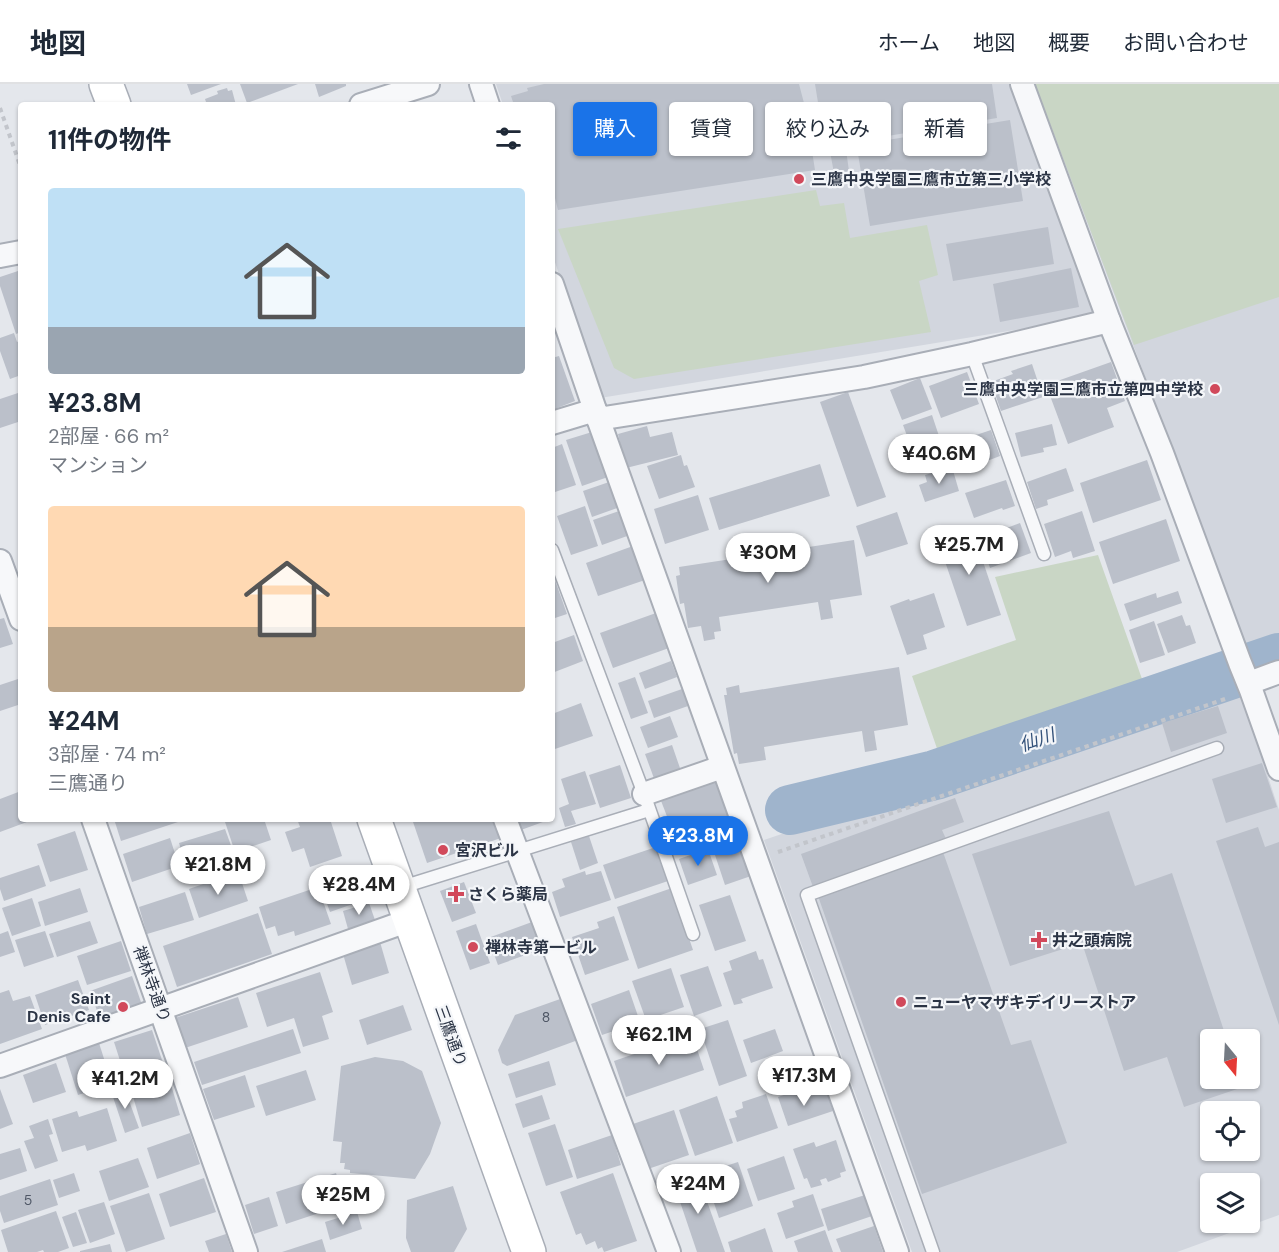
<!DOCTYPE html>
<html lang="ja">
<head>
<meta charset="utf-8">
<style>
  body { margin:0; font-family:"DM Sans","Noto Sans JP",sans-serif; background:#f6f6f7; color:#1f2937; height:100vh; display:flex; flex-direction:column; font-size:22px; white-space:nowrap }
  * { box-sizing:border-box; margin:0 }
  p { font-size:20px; color:#747a83 }
  .icon { flex:none; width:33px; height:33px; fill:none; stroke:currentColor; stroke-width:2; stroke-linecap:round; stroke-linejoin:round }
  .map { position:relative; flex:1; overflow:hidden }
  .sheet { position:absolute; left:18px; top:18px; width:537px; height:720px; display:flex; flex-direction:column; background:#fff; border-radius:6px; box-shadow:0 2px 4px #0004 }
  .sheet>* { flex:none }
  .hud { position:absolute; left:573px; top:18px; width:570px; height:54px; display:flex; gap:12px }
  .needle { width:39px; rotate:162deg }
  .fabs { position:absolute; left:1200px; top:945px; display:grid; gap:12px }
  .fabs a { display:grid; place-items:center; width:60px; height:60px; border-radius:6px; background:#fff; box-shadow:0 2px 4px #0004; font-size:30px }
  .price { position:absolute; translate:-50% -51px; padding:0 14px; border-radius:21px; background:#fff; color:#222; font-size:20px; line-height:39px; filter:drop-shadow(0 2px 3px #0008) }
  .price::after { content:''; position:absolute; left:50%; top:36px; width:18px; height:14px; margin-left:-9px; background:inherit; clip-path:polygon(0 0,100% 0,50% 100%) }
  .price.current { background:#1a73e8; color:#fff }
  ul { padding:0; list-style:none }
  li { display:grid; align-content:center; gap:12px; height:318px; padding:0 30px }
  li span { display:grid; place-items:center; height:186px; border-radius:6px; color:#555 }
  li>.icon { margin-inline-start:auto }
  span .icon { width:108px; height:108px; fill:#fffc; stroke-width:1 }
  li b { font-size:26px }
  h2 { display:flex; justify-content:space-between; align-items:center; height:72px; padding:0 30px; font-size:26px }
  .chip { padding:0 21px; border-radius:6px; background:#fff; box-shadow:0 2px 4px #0004; font-size:21px; line-height:54px }
  .chip.current { background:#1a73e8; color:#fff }
  header { display:flex; align-items:center; gap:36px; box-sizing:border-box; height:84px; padding:0 30px; background:#fff; border-bottom:2px solid #e0e1e3 }
  header strong { font-size:28px }
  nav { display:flex; gap:33px; margin-inline-start:auto; font-size:21px }
  .map>svg:first-child { display:block }
</style>
</head>
<body>
<header>
<strong>地図</strong>
<nav><a>ホーム</a><a>地図</a><a>概要</a><a>お問い合わせ</a></nav>
</header>
<div class="map">
<svg width="1279" height="1168" viewBox="0 0 1279 1168">
  <rect width="100%" height="100%" fill="#e4e7ec"/>
  <g fill="#d2d6de" fill-rule="evenodd">
    <path d="M496 0H1012L1095 233 600 314 552 169V21H503Z"/>
    <path d="M1035 0H1279V567L1252 577Z"/>
    <path d="M1236 596 1279 726V1131L1177 1168H912L764 756ZM1210 956H1250V994H1210ZM1210 1028H1250V1066H1210ZM1210 1100H1250V1138H1210Z"/>
  </g>
  <g fill="#c9d6c5">
    <path d="M1035 0H1279V213L1134 261Z"/>
    <path d="M816 106 820 122 844 119 850 154 927 141 938 191 919 197 931 248 634 295 614 284 558 145Z"/>
    <path d="M1098 471 1147 609 942 679 912 592 1016 556 995 493Z"/>
  </g>
  <g fill="none" stroke-linecap="round" stroke-linejoin="round">
    <path stroke="#9fb4cc" stroke-width="50" d="M790 726 935 691 1279 574"/>
  </g>
  <g fill="#bbc0ca">
    <path d="M187 0H221L191 11Z"/>
    <path d="M240 0H298L247 19Z"/>
    <path d="M315 0H346V2L319 13Z"/>
    <path d="M544 0H799L805 23 815 86 558 126 552 102V21H514L511 12 528 7 527 4Z"/>
    <path d="M815 0H992L997 34 845 59 849 87 834 89 829 62H825Z"/>
    <path d="M227 4 228 7 232 6 236 21H207L205 15 218 10 217 7Z"/>
    <path d="M1010 36 1023 117 870 142 857 64 869 62V59Z"/>
    <path d="M1048 143 1054 180 953 197 946 160Z"/>
    <path d="M1071 184 1079 223 1000 238 993 200Z"/>
    <path d="M21 186V248L16 250 0 202V193Z"/>
    <path d="M14 249 17 258 21 256V291L10 295 0 267V254Z"/>
    <path d="M559 272 575 317 552 326V274Z"/>
    <path d="M1111 278 1125 317 1107 324 1114 343 1068 360 1046 301Z"/>
    <path d="M1032 280 1043 313 1001 327 991 298 1013 290 1011 287Z"/>
    <path d="M967 288 979 320 941 334 929 302Z"/>
    <path d="M920 294 932 325 902 336 890 306Z"/>
    <path d="M21 308V337L0 344V315Z"/>
    <path d="M848 308 886 413 857 423 820 318Z"/>
    <path d="M932 331 944 367 919 375 917 367 913 368 903 341Z"/>
    <path d="M1052 340 1057 361 1043 364 1044 368 1021 373 1015 349Z"/>
    <path d="M647 342 650 353 672 348 678 371 626 384 618 350Z"/>
    <path d="M991 346 1000 372 987 377 986 374 957 385 949 360Z"/>
    <path d="M592 348 608 393 582 402 566 356Z"/>
    <path d="M562 360 576 401 552 409V364Z"/>
    <path d="M681 371 684 382 687 381 695 403 659 415 647 382Z"/>
    <path d="M1147 376 1161 416 1093 439 1080 399Z"/>
    <path d="M820 380 830 412 719 446 709 414Z"/>
    <path d="M952 383 959 407 925 418 919 401 927 398 925 391Z"/>
    <path d="M1066 384 1074 407 1047 416 1048 421 1036 425 1027 398Z"/>
    <path d="M1006 396 1015 422 1003 426 1002 424 974 434 965 409Z"/>
    <path d="M612 397 620 423 592 433 583 407Z"/>
    <path d="M698 411 709 446 665 460 654 425Z"/>
    <path d="M585 422 598 462 571 471 557 432Z"/>
    <path d="M622 426 630 451 602 461 593 436Z"/>
    <path d="M1082 427 1095 467 1073 474 1071 467 1055 473 1044 440Z"/>
    <path d="M897 428 908 460 866 473 856 442Z"/>
    <path d="M1166 435 1180 477 1113 500 1099 458Z"/>
    <path d="M1020 439 1031 469 990 484 980 454Z"/>
    <path d="M971 442 1001 531 967 542 937 454Z"/>
    <path d="M854 456 862 511 830 516 833 534 821 536 818 518 719 533 721 547 714 548 715 555 704 557 701 542 688 544 684 519 680 520 676 492 680 491 679 483Z"/>
    <path d="M633 462 645 496 598 512 586 479Z"/>
    <path d="M555 496 567 530 552 535V497Z"/>
    <path d="M1178 507 1182 519 1130 537 1124 520 1156 509 1157 514Z"/>
    <path d="M934 509 945 543 923 551 927 565 907 571 890 522 909 515 910 517Z"/>
    <path d="M656 529 669 564 613 584 600 549Z"/>
    <path d="M1182 531 1186 542 1190 541 1196 559 1168 569 1157 540Z"/>
    <path d="M4 534 13 560 0 564V535Z"/>
    <path d="M1154 537 1165 571 1140 579 1129 546Z"/>
    <path d="M574 551 583 577 552 589V559Z"/>
    <path d="M671 577 677 593 645 605 639 589Z"/>
    <path d="M899 583 908 641 874 647 877 666 865 668 862 647 764 663 766 676 739 680 737 669 734 670 724 611H727L726 604 739 601 740 609Z"/>
    <path d="M635 593 648 629 631 635 618 599Z"/>
    <path d="M21 594V620L0 627V601Z"/>
    <path d="M682 605 688 622 654 634 648 617Z"/>
    <path d="M581 619 593 652 552 666V630Z"/>
    <path d="M1218 622 1227 649 1171 668 1162 639Z"/>
    <path d="M670 632 678 653 648 664 640 643Z"/>
    <path d="M672 661 681 687 655 697 645 670Z"/>
    <path d="M1262 679 1277 723 1226 739 1212 695Z"/>
    <path d="M620 681 631 714 600 724 589 691Z"/>
    <path d="M585 687 596 720 571 727 576 740 565 743 559 724 569 720 561 695Z"/>
    <path d="M719 693 732 730 674 751 660 714Z"/>
    <path d="M21 707V735H35L0 748V715Z"/>
    <path d="M955 714 964 738 942 746 946 755 813 803 801 770Z"/>
    <path d="M1109 727 1135 802 1172 789 1227 956H1210V994H1240L1243 1003 1184 1023 1167 973 1124 987 1082 859 1010 882 972 770Z"/>
    <path d="M114 735H187L121 757Z"/>
    <path d="M224 735H264L271 756 235 768Z"/>
    <path d="M297 735H330L342 772 310 783 304 764 292 768 285 748 300 743Z"/>
    <path d="M412 735H495L501 754 427 779Z"/>
    <path d="M517 735H551L521 746Z"/>
    <path d="M733 738 751 792 725 801 707 747Z"/>
    <path d="M1258 743 1265 763 1279 758V941L1216 757Z"/>
    <path d="M225 745 233 767 186 782 179 759Z"/>
    <path d="M75 747 88 786 50 798 37 760Z"/>
    <path d="M589 752 598 779 580 786 571 758Z"/>
    <path d="M170 754 179 782 132 798 123 770Z"/>
    <path d="M656 763 668 797 615 815 603 781Z"/>
    <path d="M708 765 717 791 688 801 679 775Z"/>
    <path d="M943 768 1011 961 1031 956 1067 1059 922 1110 818 812Z"/>
    <path d="M39 781 46 802 4 817 0 805V794Z"/>
    <path d="M585 787 586 791 601 787 611 816 560 833 552 808 565 803 562 795Z"/>
    <path d="M232 790 235 798 241 796 248 817 199 834 189 805Z"/>
    <path d="M354 791 364 816 330 828 326 817 334 814 329 800Z"/>
    <path d="M464 798 476 829 452 838 440 807Z"/>
    <path d="M318 803 331 840 295 852 294 847 278 852 275 842 266 845 259 823Z"/>
    <path d="M80 804 88 828 45 842 38 818Z"/>
    <path d="M672 804 693 866 638 885 617 823Z"/>
    <path d="M185 808 194 836 147 850 139 823Z"/>
    <path d="M730 811 746 857 715 867 699 821Z"/>
    <path d="M32 814 41 842 12 852 2 824Z"/>
    <path d="M369 819 375 836 348 845 343 827Z"/>
    <path d="M258 829 272 870 177 903 163 862Z"/>
    <path d="M614 832 629 876 585 891 572 853 599 844 597 838Z"/>
    <path d="M90 837 98 859 57 873 49 850Z"/>
    <path d="M532 838 542 865 498 881 488 854Z"/>
    <path d="M476 840 490 879 470 886 456 847Z"/>
    <path d="M8 847 15 868 0 873V850Z"/>
    <path d="M45 847 54 873 24 883 15 856Z"/>
    <path d="M121 857 131 887 87 901 77 872Z"/>
    <path d="M380 858 389 889 352 901 343 870Z"/>
    <path d="M756 867 759 876 763 875 773 904 741 915 743 919 734 921 723 889 732 886 729 877Z"/>
    <path d="M708 882 722 922 694 932 680 891Z"/>
    <path d="M671 884 684 923 646 936 632 897Z"/>
    <path d="M320 888 333 928 322 932 329 955 303 963 294 934 267 943 256 909Z"/>
    <path d="M132 892 142 921 100 935 90 907Z"/>
    <path d="M78 896 89 926 45 941 35 911Z"/>
    <path d="M9 906 13 917 30 912 42 945 0 960V909Z"/>
    <path d="M629 906 640 938 602 951 591 920Z"/>
    <path d="M238 913 248 943 185 964 175 934Z"/>
    <path d="M563 914 578 956 507 982 502 979 498 966 515 931Z"/>
    <path d="M403 921 412 946 367 961 359 936Z"/>
    <path d="M728 936 747 992 719 1002 700 945Z"/>
    <path d="M293 945 301 969 202 1001 194 978Z"/>
    <path d="M775 945 783 967 751 979 743 956Z"/>
    <path d="M152 946 164 982 126 995 114 958Z"/>
    <path d="M692 950 704 986 626 1013 614 977Z"/>
    <path d="M99 959 112 1000 78 1011 65 970Z"/>
    <path d="M375 973 403 977 422 987 441 1039 430 1070 415 1095 350 1089V1086L344 1085 345 1079H340L342 1058 333 1057 341 982Z"/>
    <path d="M549 977 556 1001 516 1014 508 990Z"/>
    <path d="M56 979 66 1008 33 1019 23 991Z"/>
    <path d="M306 986 316 1016 266 1032 256 1002Z"/>
    <path d="M245 991 255 1023 214 1036 203 1005Z"/>
    <path d="M169 994 180 1031 142 1043 131 1006Z"/>
    <path d="M124 1003 139 1044 125 1049 111 1007Z"/>
    <path d="M0 1005 13 1040 0 1045Z"/>
    <path d="M798 1006 801 1015 826 1007 833 1027 788 1042 778 1013Z"/>
    <path d="M766 1010 778 1044 737 1058 729 1035 737 1033 735 1027 743 1024 742 1018Z"/>
    <path d="M542 1011 550 1035 523 1044 515 1020Z"/>
    <path d="M717 1012 733 1059 695 1072 679 1026Z"/>
    <path d="M107 1024 117 1057 87 1067 85 1061 62 1068 52 1035 77 1027 79 1033Z"/>
    <path d="M674 1026 689 1071 648 1085 633 1040Z"/>
    <path d="M48 1035 53 1050 49 1051 58 1077 35 1085 24 1057 34 1054 29 1042Z"/>
    <path d="M555 1040 573 1093 546 1102 528 1049Z"/>
    <path d="M190 1049 200 1080 157 1095 147 1064Z"/>
    <path d="M612 1051 621 1081 577 1095 568 1066Z"/>
    <path d="M836 1056 846 1087 840 1089 841 1093 828 1098 826 1094 820 1096 822 1101 811 1104 807 1094 804 1095 793 1065 814 1058 816 1063Z"/>
    <path d="M20 1064 27 1087 0 1096V1070Z"/>
    <path d="M784 1072 795 1105 758 1117 747 1085Z"/>
    <path d="M138 1074 149 1103 109 1117 99 1087Z"/>
    <path d="M738 1078 753 1122 719 1134 704 1089Z"/>
    <path d="M74 1089 80 1107 59 1114 53 1096Z"/>
    <path d="M336 1089 346 1120 286 1140 276 1108Z"/>
    <path d="M613 1089 637 1157 604 1168 602 1163 598 1165 595 1157 586 1161 581 1149 576 1151 560 1108Z"/>
    <path d="M697 1089 725 1168H697L673 1097Z"/>
    <path d="M204 1094 216 1128 170 1143 159 1110Z"/>
    <path d="M50 1095 58 1121 4 1139 0 1127V1112Z"/>
    <path d="M453 1102 467 1145 454 1168H411L406 1154 407 1116Z"/>
    <path d="M149 1109 165 1155 126 1168 110 1122Z"/>
    <path d="M813 1110 824 1142 786 1155 777 1129 794 1123 792 1117Z"/>
    <path d="M865 1111 872 1132 828 1147 821 1125Z"/>
    <path d="M269 1113 278 1142 254 1150 245 1121Z"/>
    <path d="M104 1118 115 1150 90 1159 78 1126Z"/>
    <path d="M56 1127 69 1164 58 1168H44L43 1166 37 1168H8L1 1146Z"/>
    <path d="M76 1128 87 1159 73 1163 62 1133Z"/>
    <path d="M357 1128 362 1145 330 1156 325 1138Z"/>
    <path d="M874 1142 883 1168H841L836 1155Z"/>
    <path d="M765 1144 773 1168H731L728 1158Z"/>
    <path d="M825 1146 833 1168H798L794 1157Z"/>
    <path d="M226 1150 232 1168H209L205 1157Z"/>
    <path d="M322 1155 326 1168H282Z"/>
    <path d="M110 1160 112 1168H80V1167Z"/>
  </g>
  <g fill="none" stroke-linecap="round" stroke-linejoin="round">
    <g stroke="#a9aeb7" stroke-width="15">
      <g id="service">
        <path d="M972 270 1044 470"/>
        <path d="M552 466 644 710 693 850"/>
        <path d="M399 804 649 726"/>
        <path d="M933 1168 807 811 1217 664"/>
      </g>
    </g>
    <g stroke="#a9aeb7" stroke-width="26">
      <g id="minor">
        <path d="M481 0 488 21"/>
        <path d="M1022 0 1109 237 1162 369 1240 579 1251 606 1279 685"/>
        <path d="M361 21 428 0"/>
        <path d="M0 172 21 168"/>
        <path d="M552 200 595 326 897 1168"/>
        <path d="M552 339 595 326 598 335 864 293 972 270 1109 237"/>
        <path d="M0 477 21 535"/>
        <path d="M1249 599 1279 588"/>
        <path d="M644 710 722 683"/>
        <path d="M93 735 246 1168"/>
        <path d="M505 735 669 1168"/>
        <path d="M0 982 410 836"/>
      </g>
    </g>
    <g stroke="#a9aeb7" stroke-width="36">
      <g id="secondary">
        <path d="M106 0 114 21"/>
        <path d="M374 735 529 1168"/>
      </g>
    </g>
    <g stroke="#c2c5cb" stroke-width="4" stroke-dasharray="4.5 4.5" stroke-linecap="butt">
      <path d="M0 24 21 84"/>
      <path d="M778 768 1228 614"/>
    </g>
    <use href="#service" stroke="#f7f8fa" stroke-width="12"/>
    <use href="#minor" stroke="#f7f8fa" stroke-width="22"/>
    <use href="#secondary" stroke="#fff" stroke-width="33"/>
  </g>
  <g fill="#d1495b" stroke="#f4f6f9" stroke-width="2">
    <circle cx="799" cy="95" r="6"/>
    <circle cx="1215" cy="305" r="6"/>
    <circle cx="443" cy="766" r="6"/>
    <path d="M453 801h6v6h6v6h-6v6h-6v-6h-6v-6h6z"/>
    <path d="M1036 847h6v6h6v6h-6v6h-6v-6h-6v-6h6z"/>
    <circle cx="473" cy="863" r="6"/>
    <circle cx="901" cy="918" r="6"/>
    <circle cx="123" cy="923" r="6"/>
  </g>
  <g text-anchor="middle" dominant-baseline="central" stroke-width="4.5" stroke-linejoin="round" paint-order="stroke">
    <g font-size="14" fill="#4f5766">
      <text x="546" y="933">8</text>
      <text x="28" y="1116">5</text>
    </g>
    <g font-size="16" font-weight="bold" fill="#2b3445" stroke="#f4f6f9" text-anchor="start">
      <text x="811" y="95">三鷹中央学園三鷹市立第三小学校</text>
      <text x="1203" y="305" text-anchor="end">三鷹中央学園三鷹市立第四中学校</text>
      <text x="455" y="766">宮沢ビル</text>
      <text x="468" y="810">さくら薬局</text>
      <text x="1052" y="856">井之頭病院</text>
      <text x="485" y="863">禅林寺第一ビル</text>
      <text x="111" y="914" text-anchor="end">Saint<tspan x="111" dy="18">Denis Cafe</tspan></text>
      <text x="913" y="918">ニューヤマザキデイリーストア</text>
    </g>
    <g font-size="16" fill="#2b3445" stroke="#f4f6f9">
      <text transform="translate(152 900) rotate(70)">禅林寺通り</text>
      <text transform="translate(451 952) rotate(70)">三鷹通り</text>
    </g>
    <g font-size="18" font-style="italic" fill="#34527a" stroke="#f4f6f9">
      <text transform="translate(1037 656) rotate(-19)">仙川</text>
    </g>
  </g>
</svg>
<div class="fabs">
<a><svg class="needle" viewBox="-14 -14 28 28"><path d="M0-13l5 13h-10z" fill="#e53935"/><path d="M0 13l5-13h-10z" fill="#747a83"/></svg></a>
<a><svg class="icon" aria-label="locate" viewBox="0 0 24 24"><circle cx="12" cy="12" r="6"/><path d="M12 2v4M12 18v4M2 12h4M18 12h4"/></svg></a>
<a><svg class="icon" aria-label="layers" viewBox="0 0 24 24"><path d="M12 4l9 5-9 5-9-5zM3 14l9 5 9-5"/></svg></a>
</div>
<b class="price" style="left:939px;top:401px">¥40.6M</b>
<b class="price" style="left:969px;top:492px">¥25.7M</b>
<b class="price" style="left:768px;top:500px">¥30M</b>
<b class="price current" style="left:698px;top:783px">¥23.8M</b>
<b class="price" style="left:218px;top:812px">¥21.8M</b>
<b class="price" style="left:359px;top:832px">¥28.4M</b>
<b class="price" style="left:659px;top:982px">¥62.1M</b>
<b class="price" style="left:804px;top:1023px">¥17.3M</b>
<b class="price" style="left:125px;top:1026px">¥41.2M</b>
<b class="price" style="left:698px;top:1131px">¥24M</b>
<b class="price" style="left:343px;top:1142px">¥25M</b>
<div class="hud">
<a class="chip current">購入</a>
<a class="chip">賃貸</a>
<a class="chip">絞り込み</a>
<a class="chip">新着</a>
</div>
<section class="sheet">
<h2>11件の物件<svg class="icon" aria-label="filters" viewBox="0 0 24 24"><path d="M4 7h16M4 17h16"/><circle cx="9" cy="7" r="2"/><circle cx="15" cy="17" r="2"/></svg></h2>
<ul>
<li><span style="background:linear-gradient(#bfe0f5 75%,#9aa5b1 0)"><svg class="icon" aria-label="home" viewBox="0 0 24 24"><path d="M3 11l9-7 9 7M6 9v11h12V9"/></svg></span><div><b>¥23.8M</b><p>2部屋 · 66 m²</p><p>マンション</p></div></li>
<li><span style="background:linear-gradient(#ffd9b3 65%,#b9a48a 0)"><svg class="icon" aria-label="home" viewBox="0 0 24 24"><path d="M3 11l9-7 9 7M6 9v11h12V9"/></svg></span><div><b>¥24M</b><p>3部屋 · 74 m²</p><p>三鷹通り</p></div></li>
</ul>
</section>
</div>
</body>
</html>
